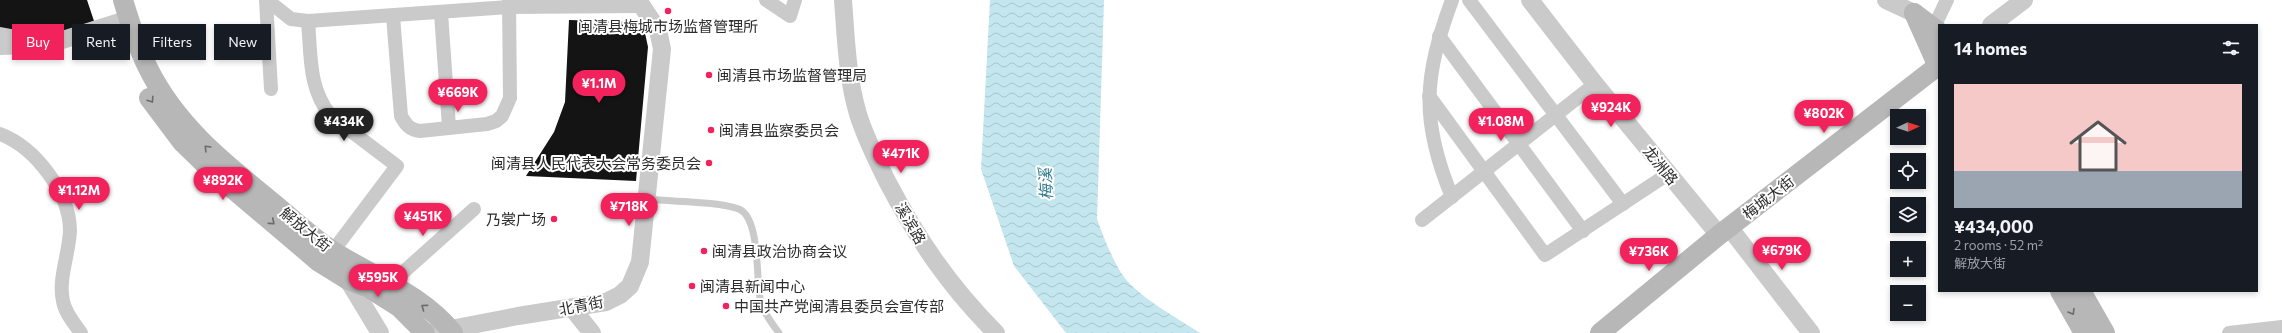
<!DOCTYPE html>
<html lang="en">
<head>
<meta charset="utf-8">
<style>
  body { margin:0; font-family:Commissioner,"Noto Sans SC",sans-serif; background:#20242c; color:#f1f3f6; height:100vh; display:flex; flex-direction:column; font-size:15px; white-space:nowrap }
  * { box-sizing:border-box; margin:0 }
  p { font-size:13px; color:#9ea1a6 }
  .icon { flex:none; width:22px; height:22px; fill:none; stroke:currentColor; stroke-width:2; stroke-linecap:round; stroke-linejoin:round }
  .map { position:relative; flex:1; overflow:hidden }
  .panel { position:absolute; left:1938px; top:24px; width:320px; height:268px; display:flex; flex-direction:column; background:#171b24; border-radius:0px; box-shadow:0 2px 6px #0003 }
  .panel>* { flex:none }
  .banner { position:absolute; left:12px; top:24px; width:380px; height:36px; display:flex; gap:8px }
  .needle { width:26px; rotate:86deg }
  .fabs { position:absolute; left:1890px; top:109px; display:grid; gap:8px }
  .fabs a { display:grid; place-items:center; width:36px; height:36px; border-radius:0px; background:#171b24; box-shadow:0 2px 6px #0003; font-size:20px }
  .price { position:absolute; translate:-50% -34px; padding:0 9px; border-radius:14px; background:#f2225c; color:#fff; font-size:13px; line-height:26px; filter:drop-shadow(0 1px 2px #0008) }
  .price::after { content:''; position:absolute; left:50%; top:24px; width:12px; height:9px; margin-left:-6px; background:inherit; clip-path:polygon(0 0,100% 0,50% 100%) }
  .price.current { background:#222; color:#fff }
  ul { padding:0; list-style:none }
  li { display:grid; align-content:center; gap:8px; height:212px; padding:0 16px }
  li+li { border-top:1px solid #363941 }
  li span { display:grid; place-items:center; height:124px; border-radius:0px; color:#555 }
  li>.icon { margin-inline-start:auto }
  span .icon { width:72px; height:72px; fill:#fffc; stroke-width:1 }
  li b { font-size:17px }
  h2 { display:flex; justify-content:space-between; align-items:center; height:48px; padding:0 16px; font-size:17px }
  .chip { padding:0 14px; border-radius:0px; background:#171b24; box-shadow:0 2px 6px #0003; font-size:14px; line-height:36px }
  .chip.current { background:#f2225c; color:#fff }
  .map>svg:first-child { display:block }
</style>
</head>
<body>
<div class="map">
<svg width="2282" height="333" viewBox="0 0 2282 333">
  <defs>
    <pattern id="water-waves" width="16" height="10" patternUnits="userSpaceOnUse"><rect width="16" height="10" fill="#c4e6ee"/><path d="M0 5q4-4 8 0t8 0" fill="none" stroke="#a9c6cc"/></pattern>
  </defs>
  <rect width="100%" height="100%" fill="#fff"/>
  <path fill="url(#water-waves)" d="M990 0H1104L1097 219C1104 238 1111 257 1122 274 1135 295 1179 319 1200 333H1066L1014 266 981 169Z"/>
  <g fill="#141414">
    <path d="M0 0H87L94 21 55 34 0 30Z"/>
    <path d="M569 20 639 22 645 33 648 47 636 181 526 176 554 132 565 102Z"/>
  </g>
  <g fill="none" stroke-linecap="round" stroke-linejoin="round">
    <path stroke="#cacaca" stroke-width="7" d="M648 199C673 202 716 201 739 209 760 218 756 277 760 298 763 312 771 322 779 333"/>
    <g stroke="#cacaca" stroke-width="14">
      <path d="M266 0 271 89"/>
      <path d="M267 0 291 19 308 21 509 7 640 6"/>
      <path d="M766 0 790 16 795 0"/>
      <path d="M1452 0C1424 76 1420 120 1452 197"/>
      <path d="M1469 0 1623 204"/>
      <path d="M441 13 449 127"/>
      <path d="M393 16 401 116C406 125 410 130 420 131L487 124 496 121 502 116 510 98 509 0"/>
      <path d="M308 21C311 54 308 89 331 116L397 166 333 251"/>
      <path d="M1930 35 1947 0"/>
      <path d="M1439 36 1583 231"/>
      <path d="M0 48 35 47"/>
      <path d="M1429 96 1545 255 1668 174"/>
      <path d="M0 134C35 147 70 193 70 231 69 254 58 279 63 301 65 313 74 323 81 333"/>
      <path d="M1422 220 1595 84"/>
      <path d="M390 284 474 209"/>
      <path d="M2229 333 2282 327"/>
    </g>
    <g stroke="#cacaca" stroke-width="18">
      <path d="M843 0C846 38 847 77 858 114 865 137 876 159 887 181 918 240 949 286 996 333"/>
      <path d="M1530 0 1595 84 1719 235"/>
      <path d="M1886 0 1914 13"/>
      <path d="M1991 25 2024 0"/>
      <path d="M0 36 22 40 56 42 129 19"/>
      <path d="M1729 227 1811 333"/>
      <path d="M348 280 380 333"/>
      <path d="M572 308 592 333"/>
      <path d="M430 333 518 316 606 302 620 295 630 286 640 262 662 49 658 30 638 0"/>
    </g>
    <g stroke="#b7b7b7" stroke-width="20">
      <path d="M123 0C130 23 137 46 148 68 176 125 224 163 272 202 293 219 313 239 336 253 375 277 424 296 453 333"/>
      <path d="M1914 13 1939 69"/>
      <path d="M1914 13 1939 32"/>
      <path d="M149 98 182 142 214 173 319 262 348 280 369 288 399 307 425 333"/>
      <path d="M2060 291 2084 333"/>
      <path d="M2081 291 2105 333"/>
      <path d="M1600 333 1719 235 1939 65"/>
    </g>
  </g>
  <defs><path id="oneway-chevron" d="M-2-3.5L2.5 0L-2 3.5" fill="none" stroke-width="1.6" stroke-linecap="round" stroke-linejoin="round"/></defs>
  <g stroke="#6b6b6b">
    <use href="#oneway-chevron" transform="translate(151 100) rotate(57)"/>
    <use href="#oneway-chevron" transform="translate(207 148) rotate(-135)"/>
    <use href="#oneway-chevron" transform="translate(272 222) rotate(40)"/>
    <use href="#oneway-chevron" transform="translate(424 307) rotate(-144)"/>
    <use href="#oneway-chevron" transform="translate(2072 312) rotate(59)"/>
  </g>
  <g fill="#f2225c" stroke="#fff" stroke-width="1.5">
    <circle cx="668" cy="11" r="4"/>
    <circle cx="709" cy="75" r="4"/>
    <circle cx="711" cy="130" r="4"/>
    <circle cx="709" cy="163" r="4"/>
    <circle cx="554" cy="219" r="4"/>
    <circle cx="704" cy="251" r="4"/>
    <circle cx="692" cy="286" r="4"/>
    <circle cx="726" cy="306" r="4"/>
  </g>
  <g text-anchor="middle" dominant-baseline="central" stroke-width="4" stroke-linejoin="round" paint-order="stroke">
    <g font-size="15" fill="#2d2d2d" stroke="#fff" text-anchor="start">
      <text x="668" y="26" text-anchor="middle">闽清县梅城市场监督管理所</text>
      <text x="717" y="75">闽清县市场监督管理局</text>
      <text x="719" y="130">闽清县监察委员会</text>
      <text x="701" y="163" text-anchor="end">闽清县人民代表大会常务委员会</text>
      <text x="546" y="219" text-anchor="end">乃裳广场</text>
      <text x="712" y="251">闽清县政治协商会议</text>
      <text x="700" y="286">闽清县新闻中心</text>
      <text x="734" y="306">中国共产党闽清县委员会宣传部</text>
    </g>
    <g font-size="15" fill="#2d2d2d" stroke="#fff">
      <text transform="translate(1661 165) rotate(51)">龙洲路</text>
      <text transform="translate(1768 197) rotate(-38)">梅城大街</text>
      <text transform="translate(911 223) rotate(60)">溪滨路</text>
      <text transform="translate(306 229) rotate(39)">解放大街</text>
      <text transform="translate(581 305) rotate(-11)">北青街</text>
    </g>
    <g font-size="16" font-style="italic" fill="#347e8e" stroke="#fff">
      <text transform="translate(1045 184) rotate(-93)">梅溪</text>
    </g>
  </g>
</svg>
<div class="fabs">
<a><svg class="needle" viewBox="-14 -14 28 28"><path d="M0-13l5 13h-10z" fill="#e53935"/><path d="M0 13l5-13h-10z" fill="#9ea1a6"/></svg></a>
<a><svg class="icon" aria-label="locate" viewBox="0 0 24 24"><circle cx="12" cy="12" r="6"/><path d="M12 2v4M12 18v4M2 12h4M18 12h4"/></svg></a>
<a><svg class="icon" aria-label="layers" viewBox="0 0 24 24"><path d="M12 4l9 5-9 5-9-5zM3 14l9 5 9-5"/></svg></a>
<a>+</a>
<a>−</a>
</div>
<b class="price" style="left:599px;top:104px">¥1.1M</b>
<b class="price" style="left:458px;top:113px">¥669K</b>
<b class="price" style="left:1611px;top:128px">¥924K</b>
<b class="price" style="left:1824px;top:134px">¥802K</b>
<b class="price current" style="left:344px;top:142px">¥434K</b>
<b class="price" style="left:1501px;top:142px">¥1.08M</b>
<b class="price" style="left:901px;top:174px">¥471K</b>
<b class="price" style="left:223px;top:201px">¥892K</b>
<b class="price" style="left:79px;top:211px">¥1.12M</b>
<b class="price" style="left:629px;top:227px">¥718K</b>
<b class="price" style="left:423px;top:237px">¥451K</b>
<b class="price" style="left:1782px;top:271px">¥679K</b>
<b class="price" style="left:1649px;top:272px">¥736K</b>
<b class="price" style="left:378px;top:298px">¥595K</b>
<div class="banner">
<a class="chip current">Buy</a>
<a class="chip">Rent</a>
<a class="chip">Filters</a>
<a class="chip">New</a>
</div>
<section class="panel">
<h2>14 homes<svg class="icon" aria-label="filters" viewBox="0 0 24 24"><path d="M4 7h16M4 17h16"/><circle cx="9" cy="7" r="2"/><circle cx="15" cy="17" r="2"/></svg></h2>
<ul>
<li><span style="background:linear-gradient(#f6c9c9 70%,#9aa5b1 0)"><svg class="icon" aria-label="home" viewBox="0 0 24 24"><path d="M3 11l9-7 9 7M6 9v11h12V9"/></svg></span><div><b>¥434,000</b><p>2 rooms · 52 m²</p><p>解放大街</p></div></li>
</ul>
</section>
</div>
</body>
</html>
